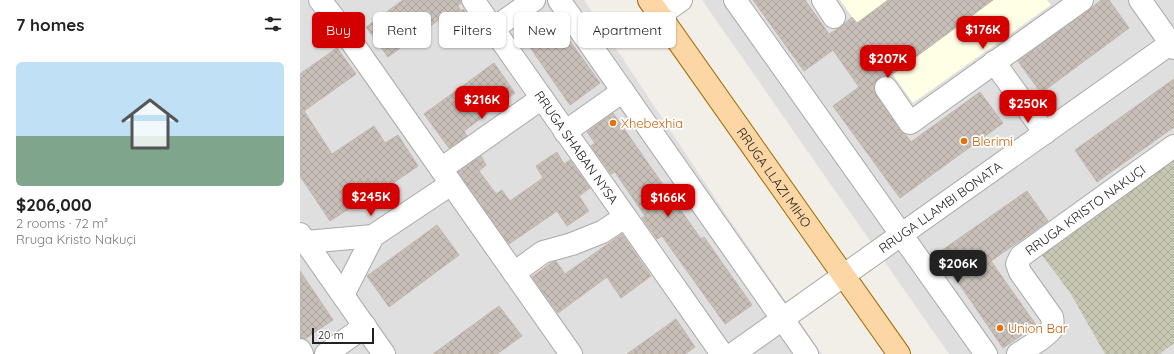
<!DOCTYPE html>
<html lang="en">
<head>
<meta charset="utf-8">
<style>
  body { margin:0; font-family:Quicksand,sans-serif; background:#f6f6f6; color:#222; height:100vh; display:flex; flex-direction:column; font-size:15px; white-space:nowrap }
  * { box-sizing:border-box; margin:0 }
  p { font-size:13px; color:#767676 }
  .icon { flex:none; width:22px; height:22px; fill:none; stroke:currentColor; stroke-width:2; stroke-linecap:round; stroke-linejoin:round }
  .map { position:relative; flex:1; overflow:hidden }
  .sheet { display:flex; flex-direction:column; background:#fff; width:300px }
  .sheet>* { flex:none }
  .banner { position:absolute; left:12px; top:12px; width:380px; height:36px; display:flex; gap:8px }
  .scale { position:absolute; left:12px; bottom:10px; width:62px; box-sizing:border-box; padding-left:4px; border:2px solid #222; border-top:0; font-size:11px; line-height:14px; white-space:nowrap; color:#222; -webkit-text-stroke:3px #fff; paint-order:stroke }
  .price { position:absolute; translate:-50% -34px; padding:0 9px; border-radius:8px; background:#d40000; color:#fff; font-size:13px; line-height:26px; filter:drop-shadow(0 1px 2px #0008) }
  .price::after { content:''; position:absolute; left:50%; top:24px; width:12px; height:9px; margin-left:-6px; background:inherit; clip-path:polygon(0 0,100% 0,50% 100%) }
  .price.on { background:#222; color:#fff }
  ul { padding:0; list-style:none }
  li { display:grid; align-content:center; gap:8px; height:212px; padding:0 16px }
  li+li { border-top:1px solid #e0e0e0 }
  li span { display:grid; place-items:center; height:124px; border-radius:6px; color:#555 }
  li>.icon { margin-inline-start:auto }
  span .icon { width:72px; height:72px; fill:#fffc; stroke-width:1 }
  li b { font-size:17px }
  h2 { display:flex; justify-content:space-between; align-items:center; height:48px; padding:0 16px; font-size:17px }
  .tag { padding:0 14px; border-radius:6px; background:#fff; box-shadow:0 1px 3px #0004; font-size:14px; line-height:36px }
  .tag.on { background:#d40000; color:#fff }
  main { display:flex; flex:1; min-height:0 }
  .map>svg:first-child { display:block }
</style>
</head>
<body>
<main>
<section class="sheet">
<h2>7 homes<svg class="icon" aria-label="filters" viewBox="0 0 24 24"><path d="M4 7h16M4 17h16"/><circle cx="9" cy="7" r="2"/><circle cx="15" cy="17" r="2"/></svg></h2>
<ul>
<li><span style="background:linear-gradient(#bfe0f5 60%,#7fa58c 0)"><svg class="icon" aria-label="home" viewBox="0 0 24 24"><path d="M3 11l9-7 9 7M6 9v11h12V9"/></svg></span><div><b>$206,000</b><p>2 rooms · 72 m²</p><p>Rruga Kristo Nakuçi</p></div></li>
</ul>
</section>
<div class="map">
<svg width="874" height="354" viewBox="0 0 874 354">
  <defs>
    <pattern id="construction-cross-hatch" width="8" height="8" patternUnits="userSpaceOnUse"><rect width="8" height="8" fill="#c7c7b4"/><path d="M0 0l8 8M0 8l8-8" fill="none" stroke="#abab9a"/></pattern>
    <pattern id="building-cross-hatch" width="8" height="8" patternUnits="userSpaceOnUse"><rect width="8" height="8" fill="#c7bfb8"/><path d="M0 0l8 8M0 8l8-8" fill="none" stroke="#aba49e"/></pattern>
  </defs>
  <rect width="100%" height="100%" fill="#f2efe9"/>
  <g fill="#e0dfdf">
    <path d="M0 0H284L421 207 522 354H0Z"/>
    <path d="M402 0H874V354H649Z"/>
  </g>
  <path fill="#ffffe5" d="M540 0H747L751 5 613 103Z"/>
  <path fill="url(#construction-cross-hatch)" d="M874 157V343L860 354H805L771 294 741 254Z"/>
  <g fill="url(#building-cross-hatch)" stroke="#c4b6ab">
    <path d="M103 0H161V3L158 6 161 11 163 9 176 26 160 38 144 16 88 57 66 27Z"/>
    <path d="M453 0H505L529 34 541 27 552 17 557 23 588 0H693L590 76H585L579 78 575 82 573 89 600 130 606 135 611 142 680 92 703 123 600 198 533 106 559 87 533 50 504 71Z"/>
    <path d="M801 0H809L829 28 741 93 718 61 789 10Z"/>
    <path d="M250 13 300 83 270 105 220 33Z"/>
    <path d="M37 48 56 74 4 111 32 154 74 126 85 143 98 135 118 166 74 196 72 194 30 221 0 176V74Z"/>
    <path d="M194 63 215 93 164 131 167 136 149 148 124 114Z"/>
    <path d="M874 79V127L797 182 775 150Z"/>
    <path d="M313 113 401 239 404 237 452 305 425 324 362 236 357 239 342 218 345 216 315 172 311 174 291 146 295 143 287 132Z"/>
    <path d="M257 152 264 164 270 160 290 188 279 196 289 211 267 226 257 211 209 244 158 172 181 156 186 165 179 171 196 194 202 190 210 201 243 178 236 166Z"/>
    <path d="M727 191 748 221 691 261 736 325 703 348 638 253Z"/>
    <path d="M137 225 159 255 89 307 67 276Z"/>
    <path d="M322 234 351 276 321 298 307 277 258 313 232 277 251 263 256 261 265 274Z"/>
    <path d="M0 271 33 320 5 339 0 338Z"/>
    <path d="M199 306 222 336 197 354H133Z"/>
    <path d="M376 319 395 347 385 354H327Z"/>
  </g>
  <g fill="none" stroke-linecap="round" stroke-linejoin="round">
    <g stroke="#a9a9a9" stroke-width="24">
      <g id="minor">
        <path d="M20 0 44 31 271 354"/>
        <path id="s1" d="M173 0 422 354"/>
        <path d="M259 0 507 354"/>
        <path d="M435 0 686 354"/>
        <path d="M523 0 534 17"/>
        <path d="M840 0 874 48"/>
        <path d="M360 15 381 0"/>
        <path d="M193 29 234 0"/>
        <path d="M694 62 745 133"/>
        <path d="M586 88 610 123 782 0"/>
        <path d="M265 132 323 91"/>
        <path d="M141 169 242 98"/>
        <path d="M0 234 84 354"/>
        <path d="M6 242 73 236"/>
        <path d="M214 273 243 252 272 244 302 232 325 217"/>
        <path d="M43 295 73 236 151 184"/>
        <path d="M0 350 2 354"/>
        <path d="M26 354 65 326"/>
        <path id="s2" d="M433 354 874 41"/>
        <path id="s3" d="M718 354C726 349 746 337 751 330 753 326 753 322 752 317L720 272 717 264 721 256 874 146"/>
      </g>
    </g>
    <g stroke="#a06b00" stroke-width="24">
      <g id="major">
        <path id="s4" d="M349 0 599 354"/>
      </g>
    </g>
    <use href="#minor" stroke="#fff" stroke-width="22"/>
    <use href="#major" stroke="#fcd6a4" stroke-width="22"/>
  </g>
  <g fill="#e8710a" stroke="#fff" stroke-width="1.5">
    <circle cx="313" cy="123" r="4"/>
    <circle cx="664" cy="141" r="4"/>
    <circle cx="700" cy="328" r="4"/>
  </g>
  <g text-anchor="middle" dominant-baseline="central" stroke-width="3.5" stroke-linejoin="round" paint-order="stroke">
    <g font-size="13" fill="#c56008" stroke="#fff" text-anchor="start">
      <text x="321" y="123">Xhebexhia</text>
      <text x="672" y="141">Blerimi</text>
      <text x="708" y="328">Union Bar</text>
    </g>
    <g font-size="13" fill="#222" stroke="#fff">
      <text stroke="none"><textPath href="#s1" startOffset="180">RRUGA SHABAN NYSA</textPath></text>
      <text stroke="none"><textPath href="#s4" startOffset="217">RRUGA LLAZI MIHO</textPath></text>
      <text stroke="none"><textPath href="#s2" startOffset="254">RRUGA LLAMBI BONATA</textPath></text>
      <text stroke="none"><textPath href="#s3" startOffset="206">RRUGA KRISTO NAKUÇI</textPath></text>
    </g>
  </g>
</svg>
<div class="scale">20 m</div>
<b class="price" style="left:683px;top:50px">$176K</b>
<b class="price" style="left:588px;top:79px">$207K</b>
<b class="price" style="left:182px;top:120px">$216K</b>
<b class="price" style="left:728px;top:124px">$250K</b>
<b class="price" style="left:71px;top:217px">$245K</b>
<b class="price" style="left:368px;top:218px">$166K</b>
<b class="price on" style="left:658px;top:284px">$206K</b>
<div class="banner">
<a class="tag on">Buy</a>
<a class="tag">Rent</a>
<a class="tag">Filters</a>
<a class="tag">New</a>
<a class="tag">Apartment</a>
</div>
</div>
</main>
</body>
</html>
